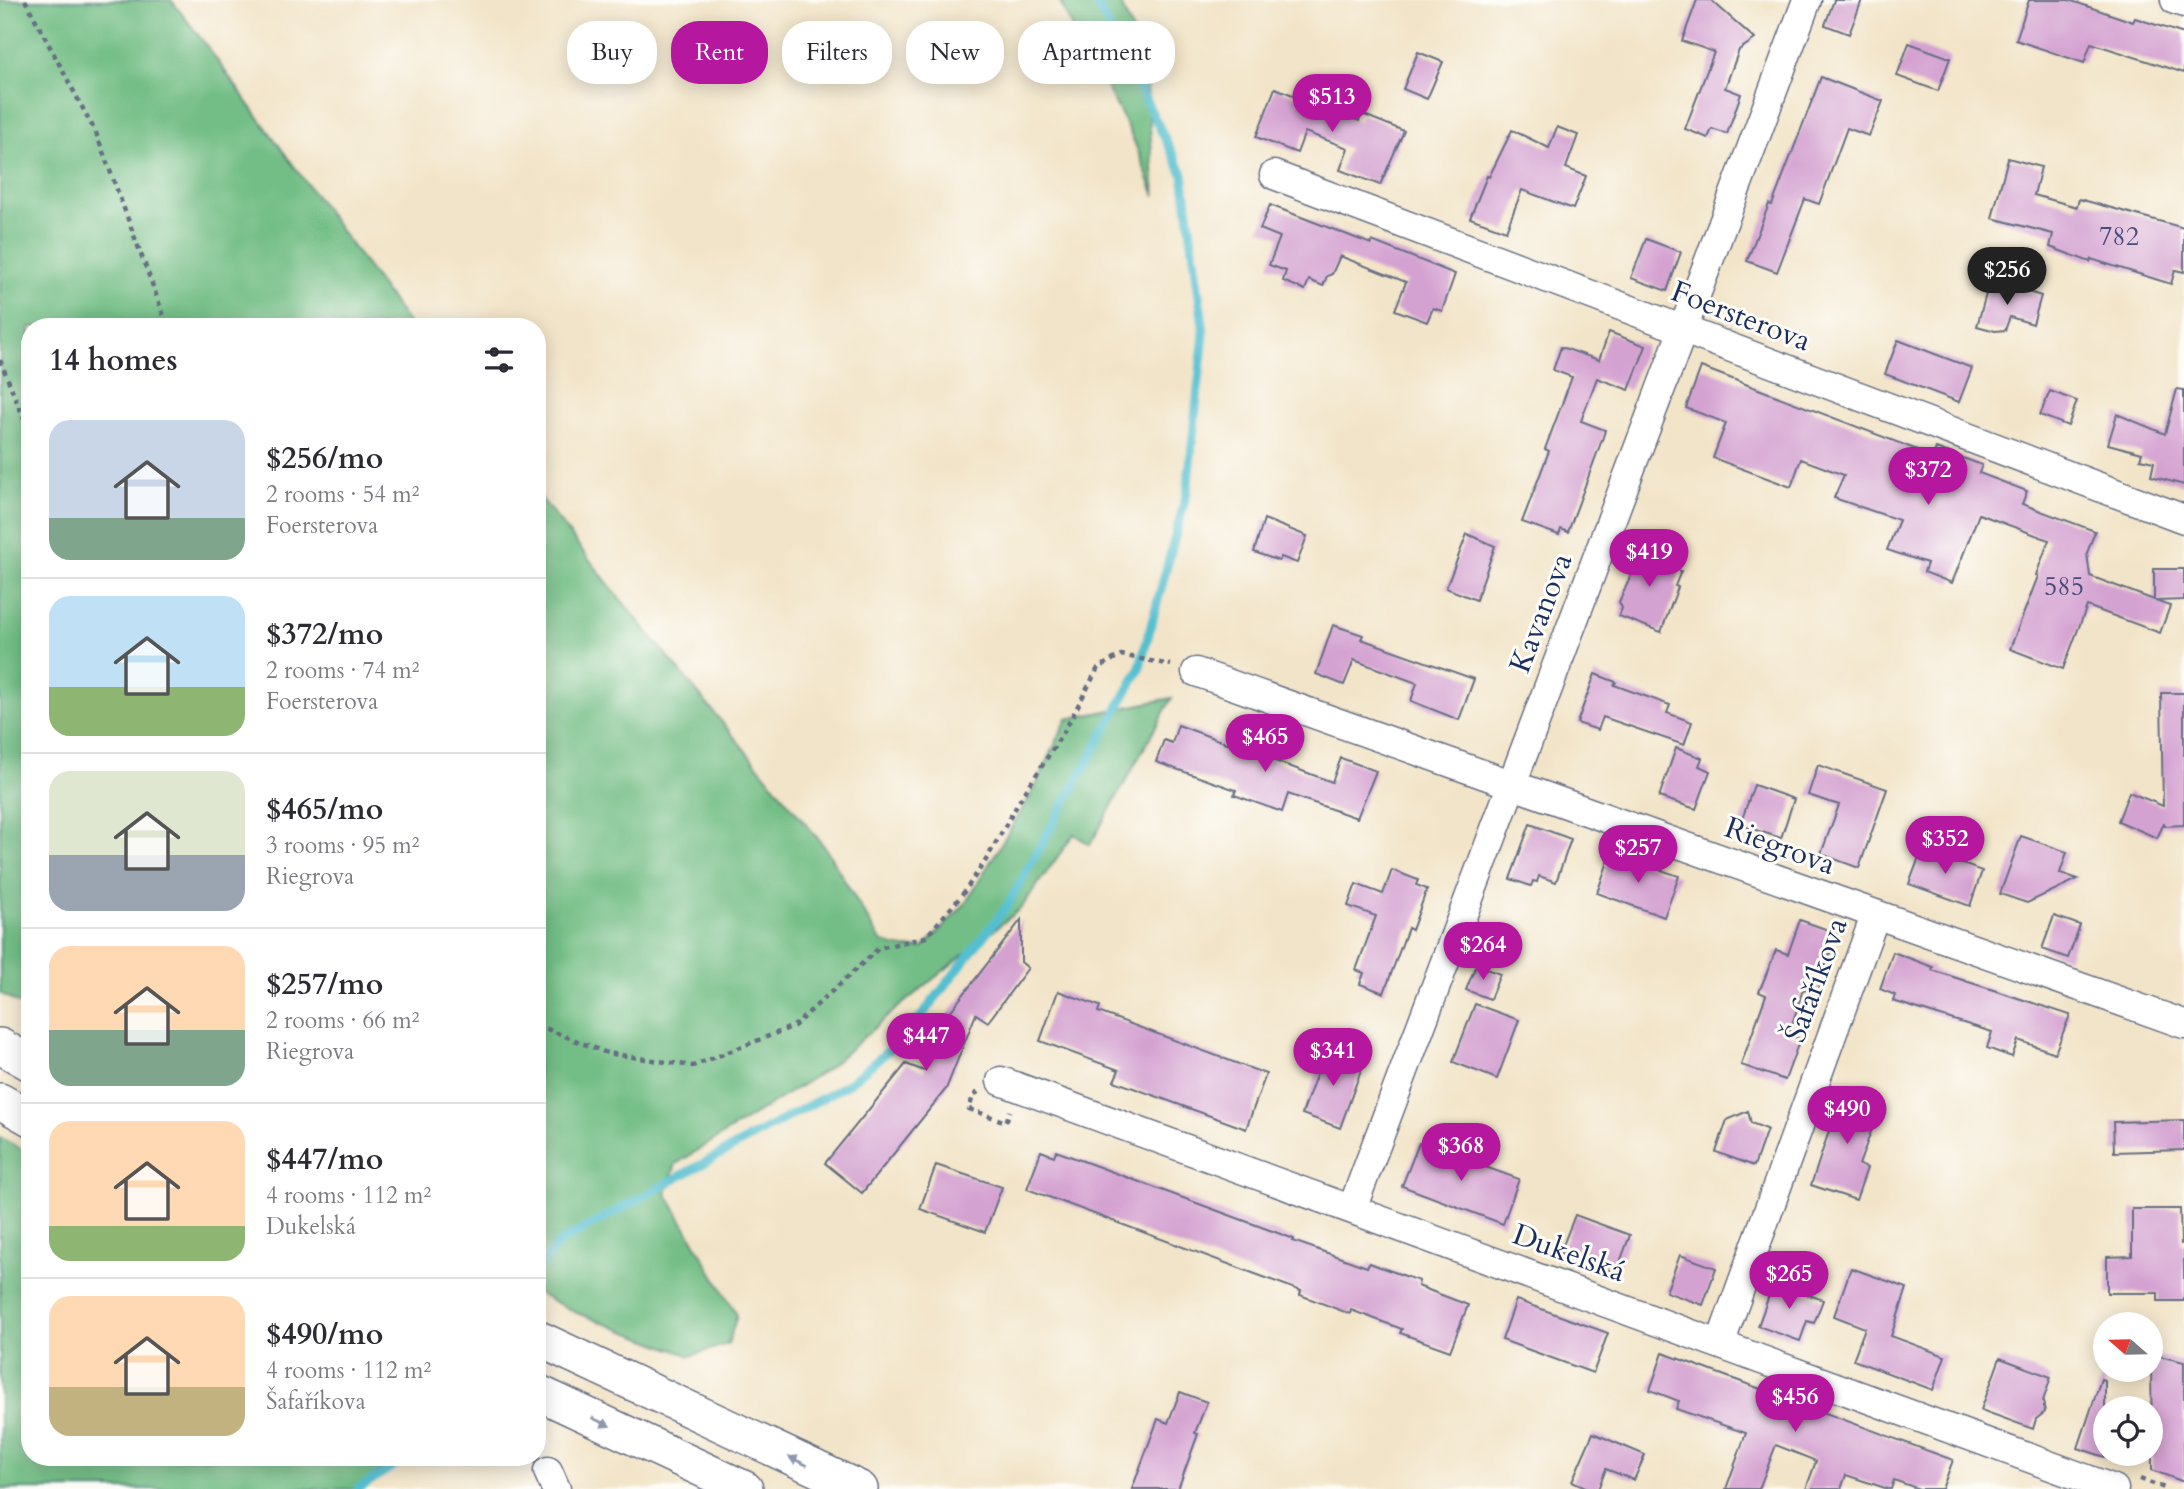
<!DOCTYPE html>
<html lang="en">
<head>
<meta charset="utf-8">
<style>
  body { margin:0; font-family:Cardo,serif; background:#f7f7f7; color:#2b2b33; height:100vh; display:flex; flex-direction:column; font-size:26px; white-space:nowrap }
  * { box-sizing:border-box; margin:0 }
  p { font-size:23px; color:#7c7c81 }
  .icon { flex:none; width:38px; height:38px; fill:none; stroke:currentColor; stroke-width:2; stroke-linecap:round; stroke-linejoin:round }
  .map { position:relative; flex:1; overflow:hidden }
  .sheet { position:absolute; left:21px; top:318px; width:525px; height:1148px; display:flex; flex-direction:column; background:#fff; border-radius:28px; box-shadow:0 4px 18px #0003 }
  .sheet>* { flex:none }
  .hud { position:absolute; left:567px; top:21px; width:665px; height:63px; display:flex; gap:14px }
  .needle { width:46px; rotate:290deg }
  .tools { position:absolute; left:2093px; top:1312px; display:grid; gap:14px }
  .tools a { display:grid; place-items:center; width:70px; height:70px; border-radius:50%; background:#fff; box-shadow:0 4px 18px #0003; font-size:35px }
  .price { position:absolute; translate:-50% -60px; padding:0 16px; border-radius:24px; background:#b5179e; color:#fff; font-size:23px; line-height:46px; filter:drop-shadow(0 2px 4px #0008) }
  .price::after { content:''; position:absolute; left:50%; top:42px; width:21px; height:16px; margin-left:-10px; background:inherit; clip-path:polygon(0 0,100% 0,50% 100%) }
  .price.selected { background:#222; color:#fff }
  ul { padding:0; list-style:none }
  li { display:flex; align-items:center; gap:21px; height:175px; padding:0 28px }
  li+li { border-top:2px solid #e1e1e2 }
  li span { display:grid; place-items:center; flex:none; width:196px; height:140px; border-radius:21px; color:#555 }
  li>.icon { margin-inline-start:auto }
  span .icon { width:84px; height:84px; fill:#fffc; stroke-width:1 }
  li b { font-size:30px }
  h2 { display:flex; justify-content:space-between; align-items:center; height:84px; padding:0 28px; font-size:30px }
  .pill { padding:0 24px; border-radius:28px; background:#fff; box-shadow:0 4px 18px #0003; font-size:24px; line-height:63px }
  .pill.selected { background:#b5179e; color:#fff }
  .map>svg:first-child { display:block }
</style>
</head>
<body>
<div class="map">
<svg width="2184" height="1489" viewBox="0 0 2184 1489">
  <rect width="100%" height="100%" fill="#fdfcf7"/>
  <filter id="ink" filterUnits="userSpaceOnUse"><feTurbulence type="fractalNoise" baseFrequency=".0143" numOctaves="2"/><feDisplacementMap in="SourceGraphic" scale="14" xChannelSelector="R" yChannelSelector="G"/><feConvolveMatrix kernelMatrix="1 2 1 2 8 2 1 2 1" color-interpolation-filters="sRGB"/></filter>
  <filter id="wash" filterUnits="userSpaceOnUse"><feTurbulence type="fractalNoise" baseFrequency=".00686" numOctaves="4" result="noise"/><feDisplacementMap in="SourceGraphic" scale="28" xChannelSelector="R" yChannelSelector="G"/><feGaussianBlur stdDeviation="1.57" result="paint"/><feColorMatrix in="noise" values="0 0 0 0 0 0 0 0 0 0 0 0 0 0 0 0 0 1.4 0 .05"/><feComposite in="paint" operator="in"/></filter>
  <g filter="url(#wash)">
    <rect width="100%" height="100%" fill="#f2e4c8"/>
    <g fill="#73be86" stroke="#477672" stroke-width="2">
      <path d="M0 0H171L203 41 411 327H30V1010L0 993Z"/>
      <path d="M1059 0H1119L1145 59 1155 196C1146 174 1139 151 1129 130 1107 85 1080 45 1059 0Z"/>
      <path d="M537 493 622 601 824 846 880 940C894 948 907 949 923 948L965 904 1034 790 1067 719 1172 698 1090 845 1074 834 1021 908 895 1010 827 1069 676 1164 666 1193 737 1315 728 1344 690 1356 577 1313 537 1293Z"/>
      <path d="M0 1137 30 1154V1458H393L358 1489H0Z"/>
    </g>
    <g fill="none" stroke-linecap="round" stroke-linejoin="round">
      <g stroke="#55bfd0" stroke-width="9">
        <path d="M537 1270 560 1242 848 1084 905 1037 1007 906 1139 670 1187 492 1204 333 1183 174 1095 0"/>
        <path d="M358 1489 405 1458"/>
      </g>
    </g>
    <g id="blocks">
      <g fill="#d4a2d1">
        <path d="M1697 0H1711L1755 39 1739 50 1725 88 1741 94 1727 134 1712 129 1708 138 1685 129 1714 52 1682 41Z"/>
        <path d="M1834 0H1862L1849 34 1825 25Z"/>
        <path d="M2029 0H2069L2133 22 2135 18 2184 34V73L2091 43 2084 63 2016 40Z"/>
        <path d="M1909 43 1950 58 1938 91 1897 76Z"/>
        <path d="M1418 52 1443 62 1427 99 1403 89Z"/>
        <path d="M1821 77 1883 101 1869 136 1847 128 1819 204 1805 199 1777 272 1747 261 1769 204 1772 205Z"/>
        <path d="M1275 88 1359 121 1362 114 1404 131 1380 185 1340 170 1348 148 1305 132 1297 153 1256 137Z"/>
        <path d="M1557 127 1578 135 1566 168 1586 176 1573 209 1522 190 1506 231 1470 218 1487 176 1489 177 1512 130 1549 148Z"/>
        <path d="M2008 158 2041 167 2034 195 2077 207 2079 199 2184 228V272L2175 270 2171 284 2091 259 2090 262 2050 247 2053 234 1992 218Z"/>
        <path d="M1270 205 1371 244 1372 241 1455 274 1442 311 1433 308 1427 322 1395 310 1406 282 1340 256 1332 274 1327 276 1323 286 1309 280 1305 290 1283 281 1286 271 1269 265 1280 237 1260 229Z"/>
        <path d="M1646 239 1681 252 1667 291 1631 278Z"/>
        <path d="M1990 280 2041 296 2033 324 2010 317 2005 330 1995 331 1977 326Z"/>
        <path d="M1609 332 1646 346 1629 390 1597 378 1581 421 1605 430 1603 437 1568 532 1561 529 1559 535 1522 522 1549 451 1545 449 1572 377 1553 370 1561 347 1599 360Z"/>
        <path d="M1898 340 1972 368 1959 402 1885 374Z"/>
        <path d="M1701 367 1933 456 1936 448 1982 465 1979 473 2027 491 2022 504 2095 531 2087 553 2090 576 2154 600V569H2184V600L2155 601 2170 606 2160 633 2087 606 2063 669 2010 649 2038 576 2036 575 2049 540 1979 514 1952 583 1924 572 1927 563 1887 550 1899 520 1834 498 1844 475 1801 459 1791 487 1713 458 1726 423 1686 408Z"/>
        <path d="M2177 389 2184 390V485L2151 476 2154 462 2140 459 2142 453 2108 444 2117 414 2165 434Z"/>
        <path d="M2050 391 2077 401 2068 426 2040 415Z"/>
        <path d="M1264 519 1307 536 1297 563 1281 557 1279 561 1254 552Z"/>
        <path d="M1467 534 1495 546 1476 600 1446 588Z"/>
        <path d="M1635 541 1660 551 1656 562 1681 571 1675 586 1678 587 1661 632 1619 616 1622 608 1619 602 1634 569 1626 566Z"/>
        <path d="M1333 625 1363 635 1361 639 1474 679 1459 720 1411 701 1417 683 1354 660 1344 685 1316 674Z"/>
        <path d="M1595 674 1616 682 1614 685 1670 705 1667 713 1692 722 1684 745 1603 717 1598 730 1577 723Z"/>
        <path d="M2161 693H2184V825L2164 826V823L2157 838 2118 821 2129 792 2163 806Z"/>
        <path d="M1178 725 1332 782 1341 758 1376 771 1357 818 1288 794 1282 812 1234 795 1236 790 1156 762 1164 740 1172 743Z"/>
        <path d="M1676 748 1702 758 1699 766 1710 771 1696 809 1659 797Z"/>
        <path d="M1818 765 1887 789 1859 868 1821 854 1839 805 1808 795Z"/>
        <path d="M1754 785 1794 799 1781 838 1740 825Z"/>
        <path d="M1530 824 1571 839 1556 882 1539 876 1537 882 1533 881 1531 886 1510 879Z"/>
        <path d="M2021 836 2067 852 2060 873 2078 879 2027 903 2000 894Z"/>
        <path d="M1924 844 1959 857 1957 862 1982 871 1970 906 1909 884Z"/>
        <path d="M1611 853 1679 876 1664 917 1597 893Z"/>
        <path d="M1392 870 1418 880 1416 885 1427 889 1412 930 1408 928 1384 993 1360 984 1364 973 1356 970 1376 916 1348 906 1356 884 1383 894Z"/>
        <path d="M2054 916 2080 925 2068 958 2042 949Z"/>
        <path d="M1021 920V962L1028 968 988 1022 976 1014 946 1089 862 1193 825 1163 906 1064 924 1071 943 1021Z"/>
        <path d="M1800 920 1837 933 1816 994 1803 989 1789 1035 1800 1039 1785 1080 1741 1065 1766 995 1759 992 1776 950 1788 954Z"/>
        <path d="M1893 952 1933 967 1932 970 2070 1015 2055 1053 2018 1040 2012 1057 1987 1048 1992 1032 1893 1001 1895 995 1880 989Z"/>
        <path d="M1476 965 1500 974 1490 999 1466 990Z"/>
        <path d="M1058 991 1100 1006 1098 1012 1266 1074 1246 1129 1114 1081 1119 1070 1040 1041Z"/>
        <path d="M1475 1004 1519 1020 1497 1079 1453 1062Z"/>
        <path d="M1326 1048 1364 1062 1340 1128 1302 1114Z"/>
        <path d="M1843 1089 1881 1103 1859 1165 1867 1168 1856 1200 1811 1185Z"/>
        <path d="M1748 1111 1751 1123 1767 1129 1754 1166 1716 1152 1727 1120Z"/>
        <path d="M2184 1120V1150L2114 1152 2113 1122Z"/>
        <path d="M1419 1143 1519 1179 1503 1224 1402 1186Z"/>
        <path d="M1041 1151 1054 1156 1056 1151 1294 1239 1293 1241 1367 1267 1369 1263 1419 1281 1418 1286 1468 1305 1450 1351 1400 1333 1402 1329 1351 1310 1350 1314 1300 1295 1301 1291 1027 1189Z"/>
        <path d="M936 1165 1002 1187 985 1232 920 1209Z"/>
        <path d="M2132 1209H2180L2181 1244 2184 1243V1301H2158V1293H2107V1257L2132 1256Z"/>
        <path d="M1575 1215 1630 1235 1616 1273 1560 1253Z"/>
        <path d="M1680 1255 1716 1268 1703 1305 1666 1292Z"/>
        <path d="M1851 1268 1907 1288 1891 1336 1945 1356 1933 1390 1853 1360 1865 1328 1834 1316Z"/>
        <path d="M1774 1282 1823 1300 1814 1323 1807 1321 1800 1341 1758 1326Z"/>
        <path d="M1516 1300 1608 1333 1593 1373 1502 1340Z"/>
        <path d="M1663 1353 1953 1460 1942 1489H1919L1894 1480 1891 1489H1888L1846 1475 1841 1489H1806L1816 1461 1776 1445 1759 1489H1726L1746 1433 1676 1409 1679 1401 1650 1390Z"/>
        <path d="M2151 1354 2184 1362V1482L2152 1470Z"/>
        <path d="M2000 1358 2051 1377 2043 1401 2045 1412 2036 1419 2033 1429 1981 1410Z"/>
        <path d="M2101 1379 2105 1380V1457L2078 1448Z"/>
        <path d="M1180 1392 1207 1402 1195 1433 1198 1434 1178 1489H1132L1158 1419 1168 1423Z"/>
        <path d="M1593 1433 1645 1455 1634 1480 1606 1469 1598 1489H1590L1572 1481Z"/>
      </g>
    </g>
  </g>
  <g filter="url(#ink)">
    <use href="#blocks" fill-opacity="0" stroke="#666e83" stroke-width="2"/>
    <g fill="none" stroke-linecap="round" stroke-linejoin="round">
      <g stroke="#666e83" stroke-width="31">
        <g id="minor">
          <path d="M2175 0 2184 3"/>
          <path d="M1274 175 2184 519"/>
          <path d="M1196 672 2184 1024"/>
          <path d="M1001 1081 2114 1489"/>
          <path d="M1352 1209 1807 0"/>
          <path d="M1720 1344 1875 916"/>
          <path d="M548 1471 556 1489"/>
        </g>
      </g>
      <g stroke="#666e83" stroke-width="38">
        <g id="major">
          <path d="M0 1046 30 1063"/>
          <path d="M0 1101 30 1118"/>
          <path d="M537 1338 860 1489"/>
          <path d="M537 1392 745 1489"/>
        </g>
      </g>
      <g stroke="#666e83" stroke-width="4.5" stroke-dasharray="5 5" stroke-linecap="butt">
        <path d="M25 0 96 133 168 327"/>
        <path d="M0 360 30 434"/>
        <path d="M537 1025 607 1053 693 1066 794 1026 879 948 926 937 962 895 986 860 1020 800 1065 730 1098 668 1121 655 1171 665"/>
        <path d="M978 1092 973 1096 969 1109 1006 1122 1010 1111"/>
        <path d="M2140 1479 2167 1489"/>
      </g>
      <use href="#minor" stroke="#fff" stroke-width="28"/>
      <use href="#major" stroke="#fff" stroke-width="35"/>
    </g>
    <defs><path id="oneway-solid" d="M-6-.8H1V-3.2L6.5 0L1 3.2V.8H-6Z" transform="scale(1.75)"/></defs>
    <g fill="#8d97ae">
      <use href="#oneway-solid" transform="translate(601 1422) rotate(25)"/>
      <use href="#oneway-solid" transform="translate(798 1461) rotate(-155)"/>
    </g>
  </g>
  <g text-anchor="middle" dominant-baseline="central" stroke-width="6" stroke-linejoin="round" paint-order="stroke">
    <g font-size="26" fill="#494c7b">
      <text x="2119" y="236">782</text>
      <text x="2064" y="586">585</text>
    </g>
    <g font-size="30" fill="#1b2f5e" stroke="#fdfcf7">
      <text transform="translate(1741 316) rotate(21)">Foersterova</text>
      <text transform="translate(1541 613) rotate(-69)">Kavanova</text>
      <text transform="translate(1780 846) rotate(20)">Riegrova</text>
      <text transform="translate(1816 980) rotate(-70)">Šafaříkova</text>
      <text transform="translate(1569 1253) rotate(20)">Dukelská</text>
    </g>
  </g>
</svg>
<div class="tools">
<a><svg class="needle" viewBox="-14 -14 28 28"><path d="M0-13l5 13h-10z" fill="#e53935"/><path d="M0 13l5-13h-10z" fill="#7c7c81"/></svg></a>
<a><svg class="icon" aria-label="locate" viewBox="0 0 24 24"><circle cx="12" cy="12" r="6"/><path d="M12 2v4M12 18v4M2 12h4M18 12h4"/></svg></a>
</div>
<b class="price" style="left:1332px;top:134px">$513</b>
<b class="price selected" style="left:2007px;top:307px">$256</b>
<b class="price" style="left:1928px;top:507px">$372</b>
<b class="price" style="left:1649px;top:589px">$419</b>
<b class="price" style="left:1265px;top:774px">$465</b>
<b class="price" style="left:1945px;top:876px">$352</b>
<b class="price" style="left:1638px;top:885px">$257</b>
<b class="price" style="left:1483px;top:982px">$264</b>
<b class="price" style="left:926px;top:1073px">$447</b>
<b class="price" style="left:1333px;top:1088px">$341</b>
<b class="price" style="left:1847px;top:1146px">$490</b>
<b class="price" style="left:1461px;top:1183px">$368</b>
<b class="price" style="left:1789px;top:1311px">$265</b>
<b class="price" style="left:1795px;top:1434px">$456</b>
<div class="hud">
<a class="pill">Buy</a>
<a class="pill selected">Rent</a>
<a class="pill">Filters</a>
<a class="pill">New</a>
<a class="pill">Apartment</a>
</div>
<section class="sheet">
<h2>14 homes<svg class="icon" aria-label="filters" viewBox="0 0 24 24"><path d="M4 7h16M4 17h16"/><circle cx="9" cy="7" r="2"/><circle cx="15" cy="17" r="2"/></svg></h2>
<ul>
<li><span style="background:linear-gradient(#c9d6e8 70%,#7fa58c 0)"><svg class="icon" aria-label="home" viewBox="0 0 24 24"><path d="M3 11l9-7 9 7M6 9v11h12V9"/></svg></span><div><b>$256/mo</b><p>2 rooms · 54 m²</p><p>Foersterova</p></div></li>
<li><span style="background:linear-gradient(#bfe0f5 65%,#8fb573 0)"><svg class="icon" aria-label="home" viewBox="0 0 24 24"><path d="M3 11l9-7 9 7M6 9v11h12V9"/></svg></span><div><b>$372/mo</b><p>2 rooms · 74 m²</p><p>Foersterova</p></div></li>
<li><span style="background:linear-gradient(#dfe7d0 60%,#9aa5b1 0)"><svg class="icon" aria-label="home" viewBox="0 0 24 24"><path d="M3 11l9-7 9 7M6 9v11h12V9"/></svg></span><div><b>$465/mo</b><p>3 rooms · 95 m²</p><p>Riegrova</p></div></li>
<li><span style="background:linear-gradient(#ffd9b3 60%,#7fa58c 0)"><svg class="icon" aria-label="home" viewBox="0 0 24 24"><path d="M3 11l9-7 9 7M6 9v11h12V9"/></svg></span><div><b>$257/mo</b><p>2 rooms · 66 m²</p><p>Riegrova</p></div></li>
<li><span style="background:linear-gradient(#ffd9b3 75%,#8fb573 0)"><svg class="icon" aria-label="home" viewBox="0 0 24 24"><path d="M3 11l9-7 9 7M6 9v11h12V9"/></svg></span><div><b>$447/mo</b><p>4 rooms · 112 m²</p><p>Dukelská</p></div></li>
<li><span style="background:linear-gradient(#ffd9b3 65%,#c2b280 0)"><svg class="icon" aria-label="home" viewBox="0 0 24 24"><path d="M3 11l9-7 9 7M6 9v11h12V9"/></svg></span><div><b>$490/mo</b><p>4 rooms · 112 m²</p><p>Šafaříkova</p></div></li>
</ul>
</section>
</div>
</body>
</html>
